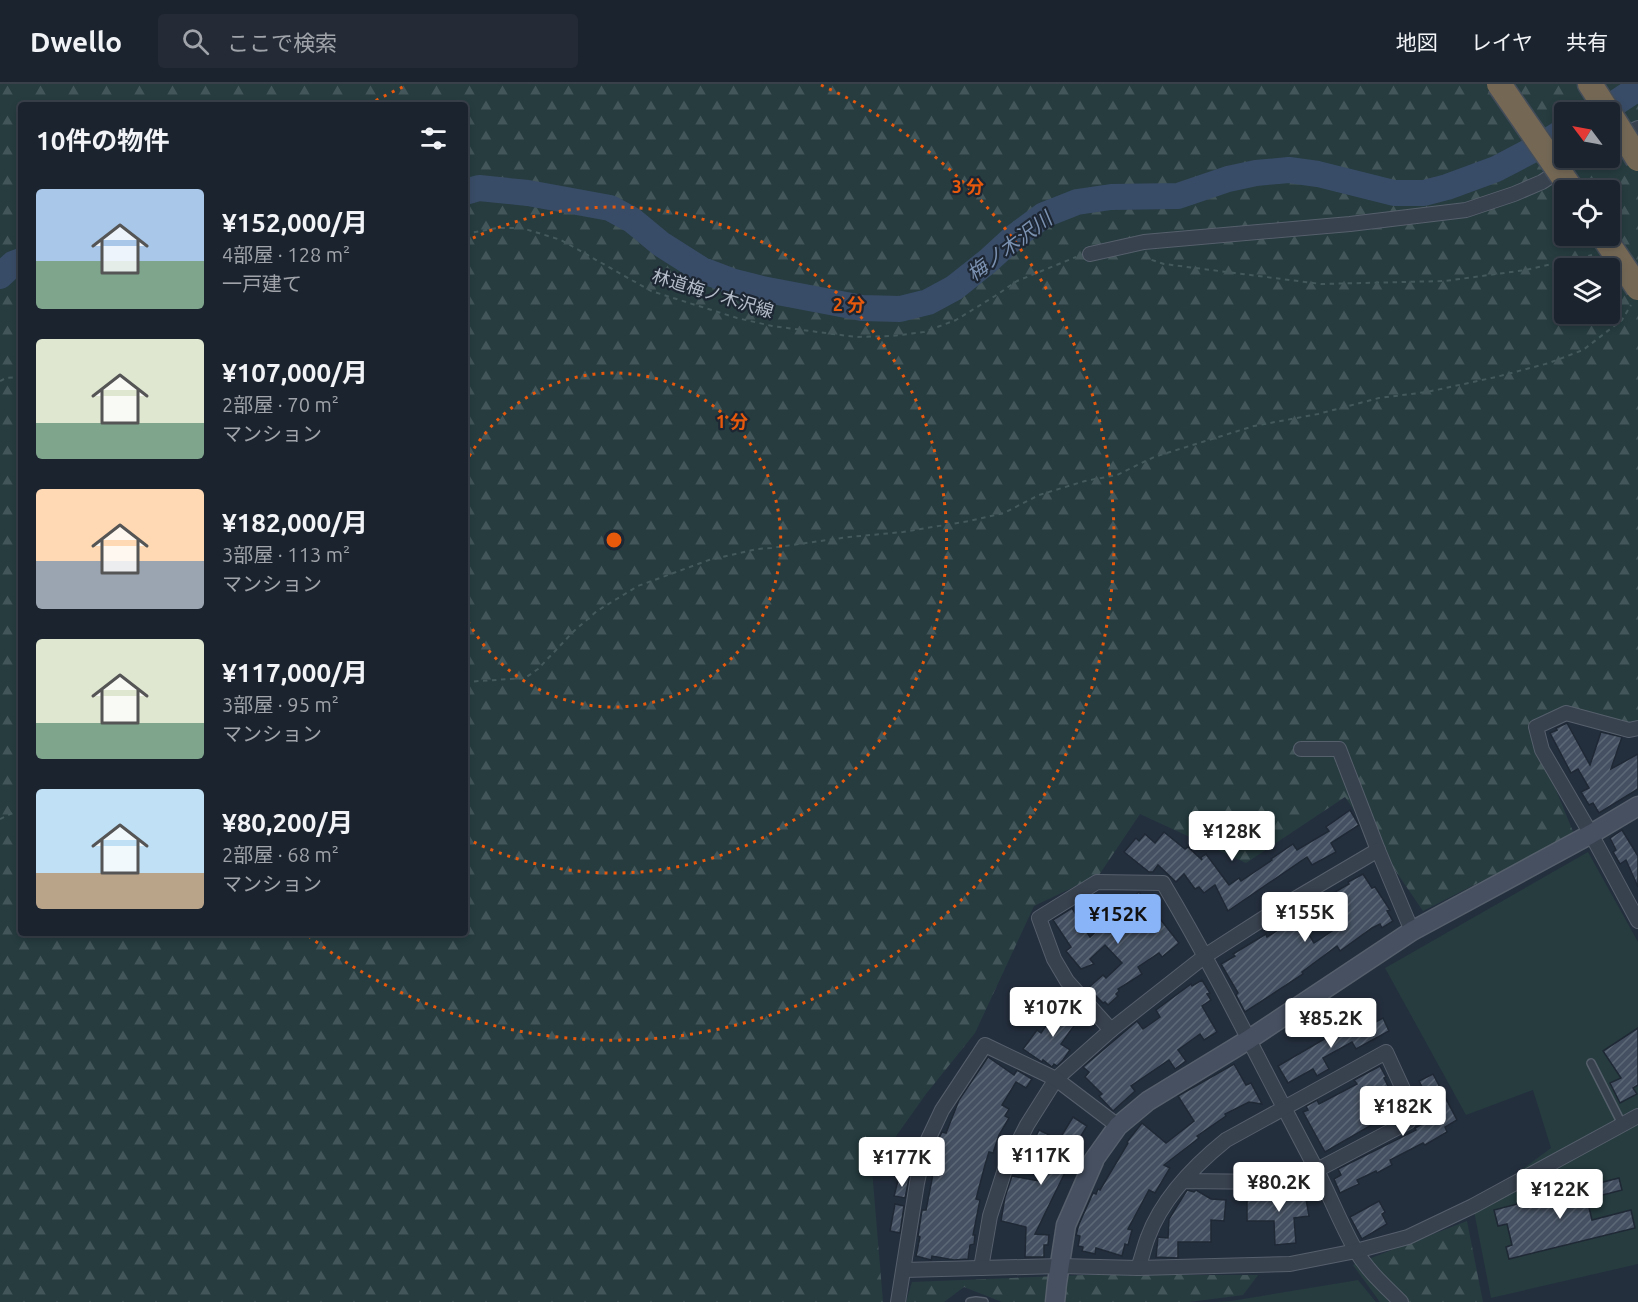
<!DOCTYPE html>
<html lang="ja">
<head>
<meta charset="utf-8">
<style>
  body { margin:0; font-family:Ubuntu,"Noto Sans JP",sans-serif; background:#242b36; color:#f1f3f6; height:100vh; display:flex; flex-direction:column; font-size:22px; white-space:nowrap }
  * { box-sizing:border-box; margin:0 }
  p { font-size:20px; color:#a0a4aa }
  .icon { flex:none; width:33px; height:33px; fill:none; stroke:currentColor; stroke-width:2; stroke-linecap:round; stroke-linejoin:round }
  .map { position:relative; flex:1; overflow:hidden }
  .panel { position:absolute; left:18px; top:18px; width:450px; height:834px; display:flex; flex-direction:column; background:#1b232e; border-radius:6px; box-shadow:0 3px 9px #0003,0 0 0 2px #39404a }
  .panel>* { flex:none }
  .needle { width:39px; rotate:302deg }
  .buttons { position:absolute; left:1554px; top:18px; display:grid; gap:12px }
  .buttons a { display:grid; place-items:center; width:66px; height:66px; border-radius:6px; background:#1b232e; box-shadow:0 3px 9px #0003,0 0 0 2px #39404a; font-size:30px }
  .price { position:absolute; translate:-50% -51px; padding:0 14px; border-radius:6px; background:#fff; color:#222; font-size:20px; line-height:39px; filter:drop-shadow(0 2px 3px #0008) }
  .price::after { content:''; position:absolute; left:50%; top:36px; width:18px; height:14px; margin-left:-9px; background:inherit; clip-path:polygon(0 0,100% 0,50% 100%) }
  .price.current { background:#8ab4f8; color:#111 }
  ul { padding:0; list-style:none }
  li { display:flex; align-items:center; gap:18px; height:150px; padding:0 18px }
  li span { display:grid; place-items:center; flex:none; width:168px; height:120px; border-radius:6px; color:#555 }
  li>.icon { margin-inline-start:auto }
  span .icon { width:72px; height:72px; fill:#fffc; stroke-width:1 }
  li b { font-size:26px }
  h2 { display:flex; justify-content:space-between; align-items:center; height:72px; padding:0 18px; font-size:26px }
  header { display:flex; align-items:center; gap:36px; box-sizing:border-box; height:84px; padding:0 30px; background:#1b232e; border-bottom:2px solid #39404a }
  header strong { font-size:28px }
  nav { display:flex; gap:33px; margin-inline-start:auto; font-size:21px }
  .search { width:420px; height:54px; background:#242b36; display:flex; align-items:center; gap:15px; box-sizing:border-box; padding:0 21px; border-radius:6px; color:#a0a4aa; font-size:22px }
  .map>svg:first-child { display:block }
</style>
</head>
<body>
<header>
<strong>Dwello</strong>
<div class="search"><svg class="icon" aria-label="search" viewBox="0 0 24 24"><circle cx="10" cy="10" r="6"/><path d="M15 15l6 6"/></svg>ここで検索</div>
<nav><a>地図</a><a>レイヤ</a><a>共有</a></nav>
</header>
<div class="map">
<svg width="1638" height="1218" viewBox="0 0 1638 1218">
  <defs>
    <pattern id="forest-firs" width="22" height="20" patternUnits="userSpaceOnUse" patternTransform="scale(1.5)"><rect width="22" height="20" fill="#263c3f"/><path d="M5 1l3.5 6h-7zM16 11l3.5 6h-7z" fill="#435659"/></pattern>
    <pattern id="building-hatch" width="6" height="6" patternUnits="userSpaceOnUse" patternTransform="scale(1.5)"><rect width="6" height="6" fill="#455162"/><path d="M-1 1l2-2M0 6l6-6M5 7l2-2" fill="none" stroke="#5d6877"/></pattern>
  </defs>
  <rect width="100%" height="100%" fill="#242f3e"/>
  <g fill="#263c3f">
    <path d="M1588 768 1638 858V1180L1491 1214 1473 1122 1551 1064 1533 1006 1466 1031 1385 884Z"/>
    <path d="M1358 1196 1376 1218H1213L1231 1217Z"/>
  </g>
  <g fill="url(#forest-firs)" fill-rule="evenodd">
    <path d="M0 0H1638V643L1566 629 1531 645 1574 750 1423 827 1345 713 1246 779 1140 730 1099 791 1034 822 975 949 926 1010 872 1086 883 1218H0ZM21 21H465V849H21ZM1564 28H1610V74H1564ZM1564 106H1610V152H1564ZM1564 184H1610V230H1564Z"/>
    <path d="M1467 1137 1483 1218H1380L1353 1181Z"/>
    <path d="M1084 1191H1258L1243 1211 1189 1218H1002L964 1203 944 1218H906L912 1198Z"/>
  </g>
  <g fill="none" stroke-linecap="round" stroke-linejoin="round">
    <g stroke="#394c67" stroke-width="26">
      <path d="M1597 28 1611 22 1638 4"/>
      <path d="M465 108 479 104 528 109 610 124 632 136 661 160 702 186 731 197 762 205 862 224 900 225 928 218 954 204 988 177 1013 154 1044 131 1077 118 1111 113 1178 112 1228 95 1256 89 1289 86 1318 90 1394 109H1424L1447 103 1496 85 1538 63 1564 47"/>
      <path d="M0 192 13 180 21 177"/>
    </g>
  </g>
  <g fill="url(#building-hatch)" stroke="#1f2835" stroke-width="1.5">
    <path d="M1567 639 1590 681 1601 648 1622 653 1611 685 1638 670V705L1599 729 1593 719 1589 721 1581 708 1589 704 1578 685 1571 689 1550 649 1557 646 1556 644Z"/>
    <path d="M1350 726 1359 741 1331 759 1336 768 1312 781 1307 773 1228 827 1215 801 1204 809 1199 803 1195 805 1184 790 1176 798 1158 781 1153 788H1149L1124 768 1136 754 1139 757 1145 750 1155 759 1164 748 1185 765 1188 763 1202 776 1201 773 1206 770 1229 801 1239 794 1241 797 1272 776 1271 775 1293 760 1297 766 1329 747 1326 743Z"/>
    <path d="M1622 746 1638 772V803L1626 776 1620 780 1613 768 1616 766 1610 754Z"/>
    <path d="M1363 790 1372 804 1375 803 1390 826 1387 827 1393 837 1382 844 1380 840 1372 844 1340 867 1337 862 1302 888 1303 890 1245 928 1236 911 1238 909 1221 880 1235 872 1233 870 1266 850 1267 853 1298 833 1314 859 1332 847 1316 819 1349 800 1348 798Z"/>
    <path d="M1139 808 1179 859 1162 873 1159 869 1138 883 1142 890 1118 905 1119 907 1116 910 1118 912 1108 921 1105 918 1103 919 1088 904 1103 891 1106 894 1122 879 1105 861 1090 875 1094 880 1081 885 1066 867 1071 863 1053 836 1072 824 1090 853 1106 838 1116 849 1132 834 1122 821Z"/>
    <path d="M1202 896 1210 909 1207 910 1211 916 1202 922 1217 948 1204 956 1200 950 1178 966 1186 977 1175 985 1169 976 1131 1002 1135 1007 1113 1027 1099 1012 1102 1010 1085 993 1089 988 1083 983 1137 937 1143 945 1160 933 1156 926 1191 900 1192 902Z"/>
    <path d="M1064 918 1075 927 1070 934 1076 939 1061 960 1070 966 1063 976 1057 982 1054 980 1052 983 1043 976 1042 978 1023 965 1037 946 1041 949Z"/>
    <path d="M1383 934 1389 947 1356 965 1352 958 1323 974 1329 985 1317 992 1313 985 1288 999 1278 982 1326 954 1364 935 1368 942Z"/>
    <path d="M1638 944V1001L1633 1004 1637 1010 1620 1019 1610 999 1621 994 1603 967Z"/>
    <path d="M988 973 1014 991 1017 986 1032 995 1026 1004 1016 998 1002 1021 1009 1025 1005 1032 1009 1034 999 1051 993 1069 989 1068 985 1081 976 1115 980 1116 973 1151H975L974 1160 970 1161 968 1175 954 1176 932 1172 931 1176 916 1172 920 1153 918 1152 922 1126H926L934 1085H932L937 1058 942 1048 946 1049 959 1016Z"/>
    <path d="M1234 980 1246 1001 1251 999 1262 1020 1249 1018 1225 1030 1226 1032 1197 1052 1199 1054 1164 1081 1170 1084 1155 1109 1149 1106 1128 1145 1132 1146 1128 1161 1125 1160 1122 1172 1096 1164 1095 1170 1082 1167 1083 1163 1078 1162 1080 1152 1076 1151 1079 1140 1093 1109 1096 1110 1098 1105 1100 1106 1128 1059 1127 1058 1142 1039 1166 1059 1194 1037 1178 1012Z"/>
    <path d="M1380 982 1386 993 1384 994 1398 1022 1392 1025 1394 1028 1325 1068 1303 1028 1308 1026 1306 1022 1317 1016 1319 1020 1357 1000 1354 996Z"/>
    <path d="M1433 990 1457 1036 1445 1043 1447 1048 1425 1061 1423 1059 1390 1076 1392 1081 1377 1089 1376 1087 1357 1096 1359 1100 1340 1109 1334 1095 1341 1091 1338 1085 1416 1046 1415 1044 1428 1037 1418 1015 1426 1010 1419 997Z"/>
    <path d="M1073 1033 1087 1042 1073 1065 1076 1066 1035 1150 1049 1151 1048 1161H1044V1173H1025L1026 1143 1001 1137 1005 1113 1012 1092 1039 1097 1050 1077 1029 1067 1039 1046 1059 1056Z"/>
    <path d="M899 1093 909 1095 905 1114 894 1112Z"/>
    <path d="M1619 1094 1622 1106 1587 1115 1592 1136 1631 1126 1635 1144 1509 1175 1506 1163 1512 1161 1507 1140 1498 1142 1494 1126Z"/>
    <path d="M1296 1105V1110L1305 1109 1309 1132 1294 1134 1296 1159 1275 1161 1274 1137H1247V1113H1255V1110H1271L1273 1114 1288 1107Z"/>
    <path d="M1187 1106 1194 1108 1196 1106 1211 1115 1226 1116 1224 1137 1211 1136V1158H1178V1174L1156 1173 1158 1153 1168 1154 1169 1135Z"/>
    <path d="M1379 1117 1385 1128 1382 1130 1387 1140 1362 1155 1350 1133Z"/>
    <path d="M895 1120 904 1122 900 1149 890 1147Z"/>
  </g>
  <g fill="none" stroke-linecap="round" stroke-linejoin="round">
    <g stroke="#565f6c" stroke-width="10">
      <g id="lane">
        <path d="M1591 979 1622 1040"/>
        <path d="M970 1218 976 1217 984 1218"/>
      </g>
    </g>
    <g stroke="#565f6c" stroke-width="16">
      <g id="street">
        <path d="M1610 57 1638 44"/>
        <path d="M1090 170 1144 158 1350 140 1466 126 1514 110 1542 98 1579 74"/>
        <path d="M1638 644 1629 646 1566 629 1536 643 1542 666 1591 750 1638 837"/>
        <path d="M1301 665H1339L1378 766"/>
        <path d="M1111 946 1067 897 1054 875 1039 834 1097 798 1163 799C1218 891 1264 987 1314 1081 1329 1109 1340 1139 1356 1167 1368 1187 1385 1202 1401 1218"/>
        <path d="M981 1184 990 1132 1006 1082 1027 1041 1056 995 1111 946 1205 872 1278 825 1378 766 1412 847"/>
        <path d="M1138 1184C1142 1174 1144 1163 1148 1153 1162 1115 1195 1081 1226 1056L1386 968 1414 1029 1408 1038 1317 1086 1296 1095 1275 1098 1184 1097"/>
        <path d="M904 1186 1060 1182 1138 1184 1290 1180 1356 1167 1408 1153 1473 1122 1638 1032"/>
        <path d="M898 1218 917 1099 925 1062 942 1026 985 961 1056 995 1118 1042"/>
      </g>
    </g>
    <g stroke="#565f6c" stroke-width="21">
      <path id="secondary" d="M1055 1218 1057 1199 1066 1141 1094 1077H1093L1118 1042 1148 1017 1248 956 1412 847 1591 750 1638 722"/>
    </g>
    <g stroke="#434c59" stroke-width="27">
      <path id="highway" d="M1590 0 1608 28"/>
    </g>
    <g stroke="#44595c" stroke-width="2" stroke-dasharray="4.5 4.5" stroke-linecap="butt">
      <path d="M465 150 497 144H522L561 156 651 207 737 234 772 242 856 253 892 252 924 248 956 236 995 212 1017 197 1076 173"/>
      <path d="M1143 173 1164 180 1321 200 1445 197 1526 186 1592 171"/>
      <path d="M0 297 6 294 21 293"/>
      <path d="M465 598 525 594 538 585 574 547 597 527 638 502 709 476 757 465 771 464 849 453 903 448 969 437 1004 429 1039 411 1085 397 1117 391 1154 373 1254 342 1318 330 1379 314 1427 308 1496 293 1549 279 1583 266 1622 236 1631 221"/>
      <path d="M0 735 21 725"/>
    </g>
    <use href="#lane" stroke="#38414e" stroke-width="7"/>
    <use href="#street" stroke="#38414e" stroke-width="14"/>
    <use href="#secondary" stroke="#465061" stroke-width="18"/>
    <use href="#highway" stroke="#746855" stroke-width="24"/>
    <g stroke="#434c59" stroke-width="27" stroke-linecap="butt">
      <g id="highway-bridge">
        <path d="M1499 0 1572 106"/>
        <path d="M1610 30 1638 75"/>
        <path d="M1603 152 1638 204"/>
      </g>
    </g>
    <use href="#highway-bridge" stroke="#746855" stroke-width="24"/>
  </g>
  <g fill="none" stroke="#e8590c" stroke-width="3" stroke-dasharray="3 6">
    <path d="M465 380A167 167 0 1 1 465 532"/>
    <path d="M465 158A333 333 0 1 1 465 754"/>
    <path d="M368 21A500 500 0 0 1 407 1M821 1A500 500 0 1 1 306 850"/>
  </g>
  <g text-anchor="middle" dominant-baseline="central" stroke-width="4.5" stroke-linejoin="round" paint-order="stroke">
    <g font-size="18" fill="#b4bcc9" stroke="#1d2633">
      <text transform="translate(713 209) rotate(17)">林道梅ノ木沢線</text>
    </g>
    <g font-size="20" font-style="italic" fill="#7c92b1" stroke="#1d2633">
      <text transform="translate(1009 162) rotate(-37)">梅ノ木沢川</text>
    </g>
  </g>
  <circle cx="614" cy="456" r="9" fill="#e8590c" stroke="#1d2633" stroke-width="3"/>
  <g font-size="18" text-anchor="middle" font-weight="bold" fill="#e8590c" stroke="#1d2633" stroke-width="4.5" stroke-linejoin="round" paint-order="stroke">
    <text x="968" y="109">3 分</text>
    <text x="849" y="227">2 分</text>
    <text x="732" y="344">1 分</text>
  </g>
</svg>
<div class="buttons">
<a><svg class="needle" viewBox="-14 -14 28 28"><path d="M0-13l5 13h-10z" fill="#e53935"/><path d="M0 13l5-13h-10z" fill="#a0a4aa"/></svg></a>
<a><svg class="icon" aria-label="locate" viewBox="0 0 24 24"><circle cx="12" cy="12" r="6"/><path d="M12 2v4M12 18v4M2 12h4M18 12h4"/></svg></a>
<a><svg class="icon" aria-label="layers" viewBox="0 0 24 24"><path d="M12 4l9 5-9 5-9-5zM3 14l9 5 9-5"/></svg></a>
</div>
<b class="price" style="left:1232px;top:778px">¥128K</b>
<b class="price" style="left:1305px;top:859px">¥155K</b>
<b class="price current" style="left:1118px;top:861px">¥152K</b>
<b class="price" style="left:1053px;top:954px">¥107K</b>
<b class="price" style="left:1331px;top:965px">¥85.2K</b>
<b class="price" style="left:1403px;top:1053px">¥182K</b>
<b class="price" style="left:1041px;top:1102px">¥117K</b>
<b class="price" style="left:902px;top:1104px">¥177K</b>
<b class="price" style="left:1279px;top:1129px">¥80.2K</b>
<b class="price" style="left:1560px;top:1136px">¥122K</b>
<section class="panel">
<h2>10件の物件<svg class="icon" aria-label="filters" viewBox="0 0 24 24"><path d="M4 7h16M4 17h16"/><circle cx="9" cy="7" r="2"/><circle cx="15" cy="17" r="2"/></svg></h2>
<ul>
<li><span style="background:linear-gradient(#a9c7e8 60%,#7fa58c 0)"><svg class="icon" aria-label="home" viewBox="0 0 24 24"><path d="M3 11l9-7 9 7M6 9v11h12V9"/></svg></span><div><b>¥152,000/月</b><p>4部屋 · 128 m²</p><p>一戸建て</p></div></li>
<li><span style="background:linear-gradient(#dfe7d0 70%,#7fa58c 0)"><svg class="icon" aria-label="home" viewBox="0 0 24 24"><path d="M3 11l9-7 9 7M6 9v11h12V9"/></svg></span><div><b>¥107,000/月</b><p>2部屋 · 70 m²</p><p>マンション</p></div></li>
<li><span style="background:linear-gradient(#ffd9b3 60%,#9aa5b1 0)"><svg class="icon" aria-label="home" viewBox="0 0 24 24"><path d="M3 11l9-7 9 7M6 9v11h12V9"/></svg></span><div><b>¥182,000/月</b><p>3部屋 · 113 m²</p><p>マンション</p></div></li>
<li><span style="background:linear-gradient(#dfe7d0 70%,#7fa58c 0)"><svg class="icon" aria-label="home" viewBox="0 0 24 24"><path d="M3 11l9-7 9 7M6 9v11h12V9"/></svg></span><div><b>¥117,000/月</b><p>3部屋 · 95 m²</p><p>マンション</p></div></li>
<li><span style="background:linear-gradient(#bfe0f5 70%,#b9a48a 0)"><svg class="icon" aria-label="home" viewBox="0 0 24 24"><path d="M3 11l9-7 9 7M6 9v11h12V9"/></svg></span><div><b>¥80,200/月</b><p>2部屋 · 68 m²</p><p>マンション</p></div></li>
</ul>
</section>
</div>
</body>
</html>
